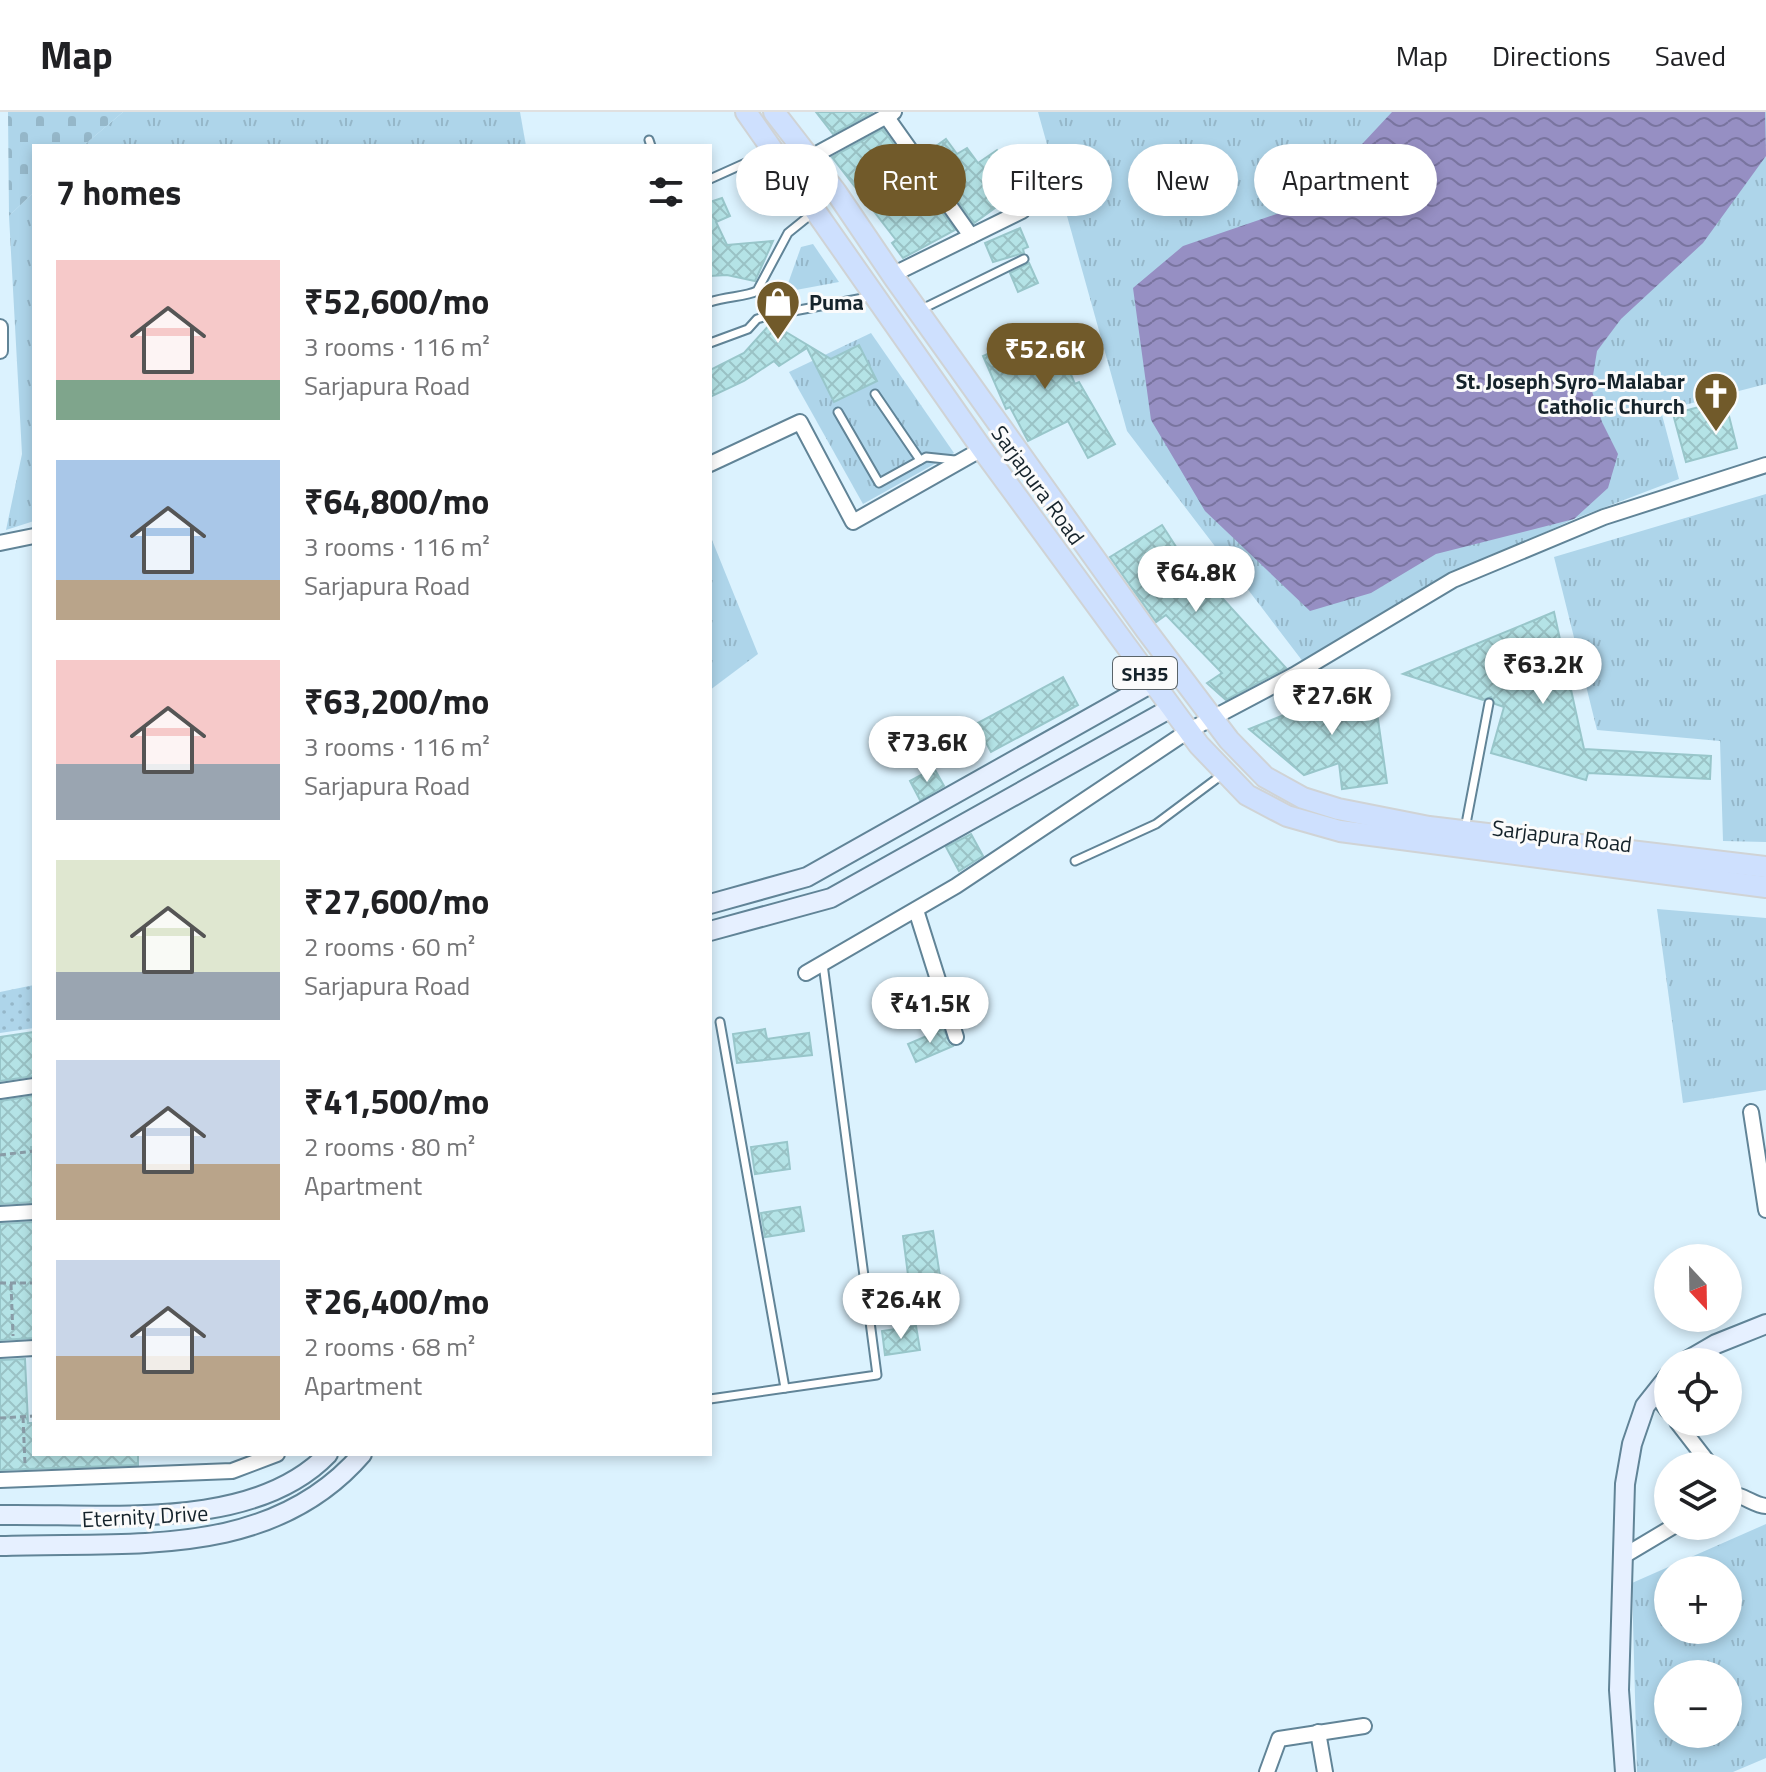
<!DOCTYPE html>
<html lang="en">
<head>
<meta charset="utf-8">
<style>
  body { margin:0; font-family:"Titillium Web",sans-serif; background:#f6f6f6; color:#202124; height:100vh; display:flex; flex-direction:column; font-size:30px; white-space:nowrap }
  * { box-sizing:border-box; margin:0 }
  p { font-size:26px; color:#757577 }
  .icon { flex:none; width:44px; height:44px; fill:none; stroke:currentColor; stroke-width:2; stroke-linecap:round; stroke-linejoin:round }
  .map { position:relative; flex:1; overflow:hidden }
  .panel { position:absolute; left:32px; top:32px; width:680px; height:1312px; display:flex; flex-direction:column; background:#fff; border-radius:0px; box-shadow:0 4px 12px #0003 }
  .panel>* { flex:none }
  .banner { position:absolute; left:736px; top:32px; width:760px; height:72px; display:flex; gap:16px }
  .needle { width:52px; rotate:158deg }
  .fabs { position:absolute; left:1654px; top:1132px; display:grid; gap:16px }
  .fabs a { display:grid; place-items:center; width:88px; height:88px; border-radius:50%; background:#fff; box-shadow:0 4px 12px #0003; font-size:40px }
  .price { position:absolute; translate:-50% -68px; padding:0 18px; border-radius:28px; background:#fff; color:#222; font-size:26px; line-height:52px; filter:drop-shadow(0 2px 4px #0008) }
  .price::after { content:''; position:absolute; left:50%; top:48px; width:24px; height:18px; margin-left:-12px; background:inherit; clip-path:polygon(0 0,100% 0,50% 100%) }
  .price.selected { background:#715a2a; color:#fff }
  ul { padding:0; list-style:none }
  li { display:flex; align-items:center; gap:24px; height:200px; padding:0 24px }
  li span { display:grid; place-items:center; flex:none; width:224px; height:160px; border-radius:0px; color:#555 }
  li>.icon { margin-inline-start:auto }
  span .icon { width:96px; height:96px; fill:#fffc; stroke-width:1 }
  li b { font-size:34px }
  h2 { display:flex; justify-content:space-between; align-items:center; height:96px; padding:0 24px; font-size:34px }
  .pill { padding:0 28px; border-radius:36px; background:#fff; box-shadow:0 4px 12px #0003; font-size:28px; line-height:72px }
  .pill.selected { background:#715a2a; color:#fff }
  header { display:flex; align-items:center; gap:48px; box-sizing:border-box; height:112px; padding:0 40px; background:#fff; border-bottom:2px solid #e0e0e0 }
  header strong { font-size:38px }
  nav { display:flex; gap:44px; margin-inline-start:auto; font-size:28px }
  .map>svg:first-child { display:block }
</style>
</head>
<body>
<header>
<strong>Map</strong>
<nav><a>Map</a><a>Directions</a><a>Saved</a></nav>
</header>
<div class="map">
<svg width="1766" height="1660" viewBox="0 0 1766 1660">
  <defs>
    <pattern id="grass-tufts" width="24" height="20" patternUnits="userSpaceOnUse" patternTransform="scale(2)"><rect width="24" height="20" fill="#aed5ea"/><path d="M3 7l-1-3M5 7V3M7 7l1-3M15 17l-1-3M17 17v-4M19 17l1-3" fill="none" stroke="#95b7c9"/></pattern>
    <pattern id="cemetery-stones" width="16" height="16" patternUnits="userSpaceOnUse" patternTransform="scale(2)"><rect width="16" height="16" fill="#aed5ea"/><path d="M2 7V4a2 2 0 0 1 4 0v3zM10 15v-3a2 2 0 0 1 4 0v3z" fill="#95b7c9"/></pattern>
    <pattern id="garden-dots" width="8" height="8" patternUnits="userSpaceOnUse" patternTransform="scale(2)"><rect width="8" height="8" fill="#aed5ea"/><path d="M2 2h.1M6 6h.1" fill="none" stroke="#95b7c9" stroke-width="1.8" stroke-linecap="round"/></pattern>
    <pattern id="water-waves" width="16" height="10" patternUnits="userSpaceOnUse" patternTransform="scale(2)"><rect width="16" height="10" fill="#968fc3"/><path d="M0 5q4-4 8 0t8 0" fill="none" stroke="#79749f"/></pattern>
    <pattern id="building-cross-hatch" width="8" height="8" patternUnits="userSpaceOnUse" patternTransform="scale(2)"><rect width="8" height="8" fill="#b4e3e6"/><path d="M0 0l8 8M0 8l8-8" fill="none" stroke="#9ac2c5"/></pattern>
  </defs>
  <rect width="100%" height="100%" fill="#dbf2fe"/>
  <g fill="url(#grass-tufts)" fill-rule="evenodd">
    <path d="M123 0H520L526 34H83Z"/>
    <path d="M1038 0H1766V272L1661 299 1679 367 1574 407 1455 462 1304 551 1127 319Z"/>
    <path d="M34 80V409L6 418 22 342 9 104Z"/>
    <path d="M813 132 839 170 785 180 801 135Z"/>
    <path d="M871 221 954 341 863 392 789 260Z"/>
    <path d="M1766 382V730L1723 729 1720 629 1597 618 1554 445Z"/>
    <path d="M710 423 758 542 710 578Z"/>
    <path d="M1657 797 1766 806V978L1683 991Z"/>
    <path d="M1766 1412V1646L1733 1660H1637L1632 1471ZM1668 1458H1728V1518H1668ZM1668 1562H1728V1622H1668Z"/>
  </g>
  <path fill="url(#cemetery-stones)" d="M8 0H123L83 34H34V80L9 104Z"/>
  <path fill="url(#garden-dots)" d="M34 873V916L0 921V880Z"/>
  <path fill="url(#water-waves)" d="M1392 0H1765L1766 44 1703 131 1621 207 1597 239 1591 276 1602 310 1618 342 1608 376 1574 407 1436 442 1371 481 1310 499 1205 399 1151 308 1133 176 1183 134 1306 92Z"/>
  <g fill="url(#building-cross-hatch)" stroke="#98c6ca" stroke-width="2">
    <path d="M816 0H873L833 22Z"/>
    <path d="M883 17 924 75 920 77 937 101 941 99 955 118 903 146 892 131 896 128 832 45Z"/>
    <path d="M946 27 957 42 967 36 978 51 997 38 1024 75 974 111 925 42Z"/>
    <path d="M722 86 730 104 716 110 727 133 773 129 755 169 727 163 710 164V90Z"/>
    <path d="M1020 116 1028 135 1023 137 1024 141 993 150 985 131Z"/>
    <path d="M1029 151 1038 171 1018 180 1010 161Z"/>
    <path d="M771 211 831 247 859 233 877 269 834 290 807 236 779 254 774 249 744 269 710 285V258L744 241Z"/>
    <path d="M1050 214 1075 272 1079 270 1115 332 1088 346 1068 309 1028 329 1010 295 1006 297 983 244Z"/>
    <path d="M1725 288 1737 336 1686 350 1673 302Z"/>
    <path d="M1162 413 1180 441 1175 444 1203 488 1214 477 1286 556 1226 588 1207 571 1222 561 1166 503 1156 510 1110 445Z"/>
    <path d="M1554 500 1584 637 1711 644 1710 667 1588 661 1586 668 1491 641 1504 595 1495 592 1491 585 1483 588 1403 562Z"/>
    <path d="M1063 565 1078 593 991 640 976 612Z"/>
    <path d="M1373 572 1387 671 1342 677 1339 651 1304 663 1249 617 1329 585 1328 579Z"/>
    <path d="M934 656 944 674 920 688 910 669Z"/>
    <path d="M971 722 983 744 959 759 946 735Z"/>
    <path d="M765 917 767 927 809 921 812 943 737 951 733 922Z"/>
    <path d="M943 917 953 934 916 950 908 932Z"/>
    <path d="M34 920V964L0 969V925Z"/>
    <path d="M34 984V1035H31L34 1090 0 1092V989Z"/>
    <path d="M787 1030 790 1057 755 1062 751 1035Z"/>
    <path d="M800 1095 804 1119 765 1125 761 1101Z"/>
    <path d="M34 1110V1226L0 1228V1112Z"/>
    <path d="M933 1119 944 1190 912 1194 903 1124Z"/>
    <path d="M916 1214 920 1238 885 1243 882 1219Z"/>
    <path d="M25 1247 28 1311H34V1342H138V1353L0 1358V1248Z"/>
  </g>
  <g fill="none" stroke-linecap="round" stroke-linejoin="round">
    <g stroke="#618497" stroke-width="11">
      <g id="lane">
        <path d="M649 28 651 34"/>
        <path d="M710 67 770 40"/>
        <path d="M710 190C727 184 745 185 757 179L788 121 814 100"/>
        <path d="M920 198 1024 147"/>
        <path d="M710 231 748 217 757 207 767 204 874 184"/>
        <path d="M875 282 920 348"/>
        <path d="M838 300 879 371 926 345 955 348"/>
        <path d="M1465 717 1489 591"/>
        <path d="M1075 749 1156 712 1223 662"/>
        <path d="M720 910 785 1276"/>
        <path d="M710 1287 877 1263 823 852"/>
      </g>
    </g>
    <g stroke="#618497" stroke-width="18">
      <g id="street">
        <path d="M886 4 971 124"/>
        <path d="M789 57 894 0"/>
        <path d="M892 163 1022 99"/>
        <path d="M0 239V215"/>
        <path d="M710 352 800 310 853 410 982 337"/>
        <path d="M0 431 34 424"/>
        <path d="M916 798 956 925"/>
        <path d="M806 861 956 774 1188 619 1294 563 1453 468 1604 405 1766 353"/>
        <path d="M0 979 34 974"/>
        <path d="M1751 1000 1766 1098"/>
        <path d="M0 1102 34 1100"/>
        <path d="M0 1238 34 1236"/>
        <path d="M1655 1282 1668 1299"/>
        <path d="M1677 1310 1711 1354"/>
        <path d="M0 1368 232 1359 277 1342"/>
        <path d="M1728 1383C1743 1381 1752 1393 1766 1394"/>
        <path d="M1622 1445 1674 1414"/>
        <path d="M1318 1620 1325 1660"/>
        <path d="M1267 1660 1279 1627 1364 1614"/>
      </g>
    </g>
    <g stroke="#618497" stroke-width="22">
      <g id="secondary">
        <path d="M710 792 807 765 1152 571"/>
        <path d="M710 819 831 786 1171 596"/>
        <path d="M1685 1250 1716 1232 1766 1212"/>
        <path d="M0 1403C101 1401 252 1421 328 1342"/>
        <path d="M0 1434C128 1429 270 1449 362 1342"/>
        <path d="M1625 1660 1619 1578 1625 1372 1632 1332 1645 1294 1668 1265"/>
      </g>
    </g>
    <g stroke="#d0d3d5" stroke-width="24">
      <g id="primary">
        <path d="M746 0 982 337 1199 633 1247 683 1287 704 1340 719 1766 775"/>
        <path d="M774 0 836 80 895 167 1146 518 1229 628 1265 665 1303 686 1338 697 1429 715 1766 755"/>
      </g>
    </g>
    <g stroke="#899ca7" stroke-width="3" stroke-dasharray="6 4" stroke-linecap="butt">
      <path d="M0 1043 34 1039"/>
      <path d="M0 1171H34"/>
      <path d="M11 1172 13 1224"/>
      <path d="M23 1305 25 1353"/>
      <path d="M0 1306 34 1304"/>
    </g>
    <use href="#lane" stroke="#fff" stroke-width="7"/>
    <use href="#street" stroke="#fff" stroke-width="14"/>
    <use href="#secondary" stroke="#e6f0ff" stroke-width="18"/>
    <use href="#primary" stroke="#cee0fe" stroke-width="20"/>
  </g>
  <defs>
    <g id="shop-pin" transform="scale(2.3)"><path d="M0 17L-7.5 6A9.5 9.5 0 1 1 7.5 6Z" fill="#715a2a" stroke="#fbfbfb"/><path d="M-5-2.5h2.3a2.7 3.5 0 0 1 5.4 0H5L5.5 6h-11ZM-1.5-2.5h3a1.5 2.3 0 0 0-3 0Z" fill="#fff"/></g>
    <g id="church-pin" transform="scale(2.3)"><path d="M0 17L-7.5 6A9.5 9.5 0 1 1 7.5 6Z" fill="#715a2a" stroke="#fbfbfb"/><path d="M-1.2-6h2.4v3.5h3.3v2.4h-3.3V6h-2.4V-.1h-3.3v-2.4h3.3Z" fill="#fff"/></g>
  </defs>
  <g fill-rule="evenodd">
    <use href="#shop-pin" x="778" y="190"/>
    <use href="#church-pin" x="1716" y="282"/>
  </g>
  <g text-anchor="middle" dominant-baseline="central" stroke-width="6" stroke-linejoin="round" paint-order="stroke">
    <rect fill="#fbfbfb" stroke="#5a6469" stroke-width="2" x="1113" y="545" width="64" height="32" rx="6"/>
    <g font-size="20" font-weight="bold" fill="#15232b">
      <text x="1145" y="561">SH35</text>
    </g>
    <g font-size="22" font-weight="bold" fill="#15232b" stroke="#fbfbfb" text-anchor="start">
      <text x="809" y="190">Puma</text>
      <text x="1685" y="269" text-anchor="end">St. Joseph Syro-Malabar<tspan x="1685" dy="25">Catholic Church</tspan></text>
    </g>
    <g font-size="22" fill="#15232b" stroke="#fbfbfb">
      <text transform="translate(1038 373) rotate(54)">Sarjapura Road</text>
      <text transform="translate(1562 724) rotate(7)">Sarjapura Road</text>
      <text transform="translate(145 1404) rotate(-3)">Eternity Drive</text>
    </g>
  </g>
</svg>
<div class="fabs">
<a><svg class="needle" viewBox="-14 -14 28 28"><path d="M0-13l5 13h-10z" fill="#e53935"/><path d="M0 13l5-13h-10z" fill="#757577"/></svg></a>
<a><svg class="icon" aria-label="locate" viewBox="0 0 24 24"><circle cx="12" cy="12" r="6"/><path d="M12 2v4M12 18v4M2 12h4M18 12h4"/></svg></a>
<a><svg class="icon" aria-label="layers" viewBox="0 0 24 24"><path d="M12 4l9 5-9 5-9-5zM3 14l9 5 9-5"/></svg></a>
<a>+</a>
<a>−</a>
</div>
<b class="price selected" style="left:1045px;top:279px">₹52.6K</b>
<b class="price" style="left:1196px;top:502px">₹64.8K</b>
<b class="price" style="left:1543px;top:594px">₹63.2K</b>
<b class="price" style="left:1332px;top:625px">₹27.6K</b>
<b class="price" style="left:927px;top:672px">₹73.6K</b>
<b class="price" style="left:930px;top:933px">₹41.5K</b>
<b class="price" style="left:901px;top:1229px">₹26.4K</b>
<div class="banner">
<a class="pill">Buy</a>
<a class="pill selected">Rent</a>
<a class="pill">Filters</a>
<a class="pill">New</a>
<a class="pill">Apartment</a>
</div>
<section class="panel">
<h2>7 homes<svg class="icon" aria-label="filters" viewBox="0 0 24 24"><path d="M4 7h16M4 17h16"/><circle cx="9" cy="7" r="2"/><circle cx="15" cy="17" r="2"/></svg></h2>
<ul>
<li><span style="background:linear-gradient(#f6c9c9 75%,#7fa58c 0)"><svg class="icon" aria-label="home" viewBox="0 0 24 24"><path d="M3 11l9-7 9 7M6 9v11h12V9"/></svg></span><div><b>₹52,600/mo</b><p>3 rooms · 116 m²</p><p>Sarjapura Road</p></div></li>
<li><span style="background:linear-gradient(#a9c7e8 75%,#b9a48a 0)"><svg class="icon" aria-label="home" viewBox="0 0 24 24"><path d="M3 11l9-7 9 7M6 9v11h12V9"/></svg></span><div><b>₹64,800/mo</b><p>3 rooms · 116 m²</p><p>Sarjapura Road</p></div></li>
<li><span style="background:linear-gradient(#f6c9c9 65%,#9aa5b1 0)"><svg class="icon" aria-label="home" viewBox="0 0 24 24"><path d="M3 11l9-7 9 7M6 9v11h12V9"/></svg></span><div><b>₹63,200/mo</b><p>3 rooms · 116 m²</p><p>Sarjapura Road</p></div></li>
<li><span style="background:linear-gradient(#dfe7d0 70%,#9aa5b1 0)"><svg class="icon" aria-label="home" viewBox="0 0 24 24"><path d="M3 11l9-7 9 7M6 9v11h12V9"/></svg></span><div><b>₹27,600/mo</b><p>2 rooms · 60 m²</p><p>Sarjapura Road</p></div></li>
<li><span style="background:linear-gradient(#c9d6e8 65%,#b9a48a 0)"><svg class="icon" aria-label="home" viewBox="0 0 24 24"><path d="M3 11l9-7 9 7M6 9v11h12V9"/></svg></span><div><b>₹41,500/mo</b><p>2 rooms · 80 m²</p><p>Apartment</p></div></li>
<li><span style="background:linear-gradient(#c9d6e8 60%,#b9a48a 0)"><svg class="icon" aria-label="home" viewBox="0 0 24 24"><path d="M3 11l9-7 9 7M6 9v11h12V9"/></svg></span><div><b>₹26,400/mo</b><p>2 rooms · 68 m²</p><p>Apartment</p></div></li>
</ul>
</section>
</div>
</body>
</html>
